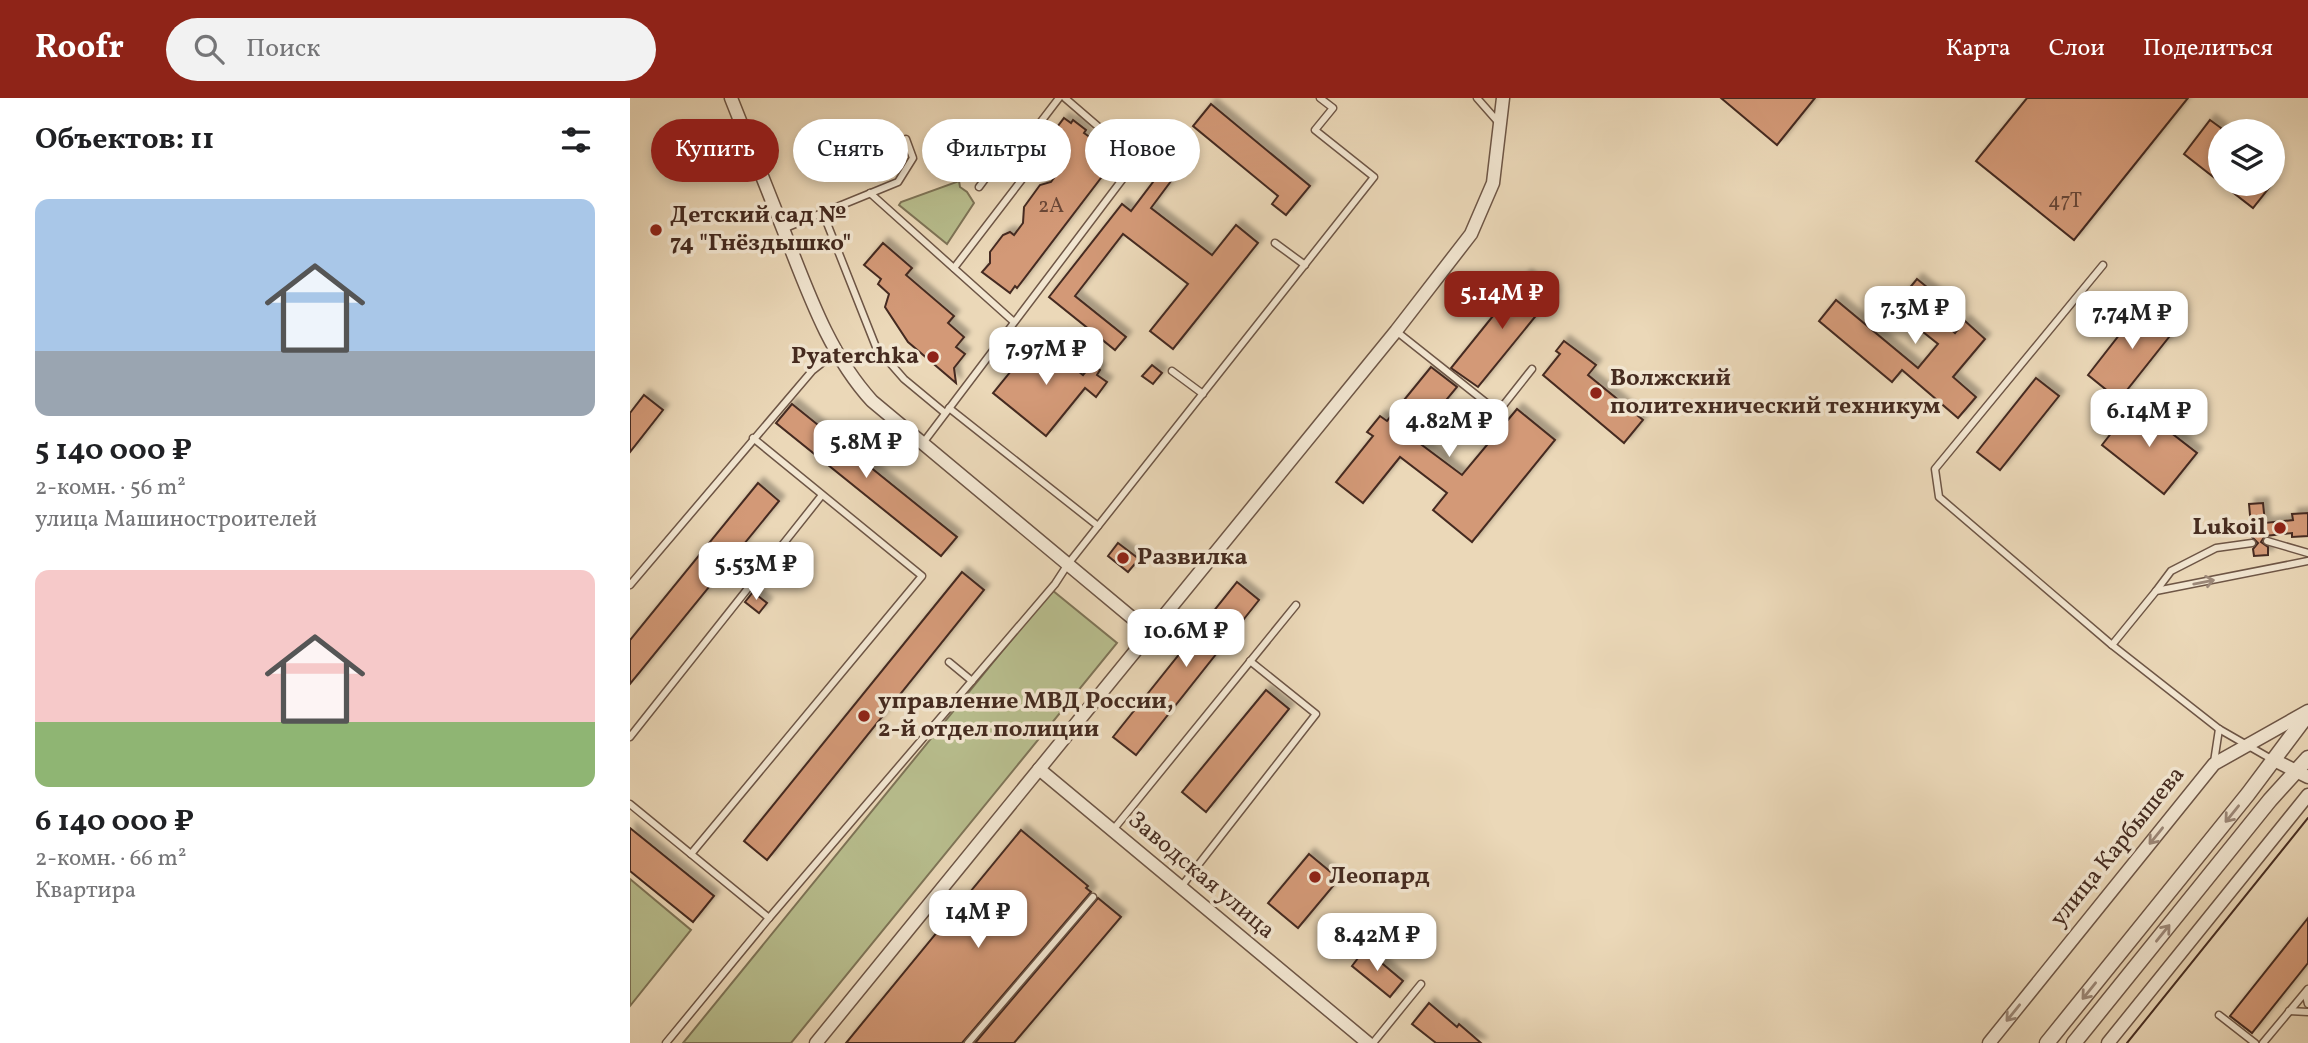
<!DOCTYPE html>
<html lang="ru">
<head>
<meta charset="utf-8">
<style>
  body { margin:0; font-family:Vollkorn,serif; background:#f2f2f2; color:#202124; height:100vh; display:flex; flex-direction:column; font-size:26px; white-space:nowrap }
  * { box-sizing:border-box; margin:0 }
  p { font-size:23px; color:#757577 }
  .icon { flex:none; width:38px; height:38px; fill:none; stroke:currentColor; stroke-width:2; stroke-linecap:round; stroke-linejoin:round }
  .map { position:relative; flex:1; overflow:hidden }
  .drawer { display:flex; flex-direction:column; background:#fff; width:630px }
  .drawer>* { flex:none }
  .guide { position:absolute; left:21px; top:21px; width:665px; height:63px; display:flex; gap:14px }
  .buttons { position:absolute; left:1578px; top:21px; display:grid; gap:14px }
  .buttons a { display:grid; place-items:center; width:77px; height:77px; border-radius:50%; background:#fff; box-shadow:0 4px 10px #0003; font-size:35px }
  .price { position:absolute; translate:-50% -60px; padding:0 16px; border-radius:14px; background:#fff; color:#222; font-size:23px; line-height:46px; filter:drop-shadow(0 2px 4px #0008) }
  .price::after { content:''; position:absolute; left:50%; top:42px; width:21px; height:16px; margin-left:-10px; background:inherit; clip-path:polygon(0 0,100% 0,50% 100%) }
  .price.current { background:#8f2418; color:#fff }
  ul { padding:0; list-style:none }
  li { display:grid; align-content:center; gap:14px; height:371px; padding:0 35px }
  li span { display:grid; place-items:center; height:217px; border-radius:14px; color:#555 }
  li>.icon { margin-inline-start:auto }
  span .icon { width:126px; height:126px; fill:#fffc; stroke-width:1 }
  li b { font-size:30px }
  h2 { display:flex; justify-content:space-between; align-items:center; height:84px; padding:0 35px; font-size:30px }
  .tag { padding:0 24px; border-radius:32px; background:#fff; box-shadow:0 4px 10px #0003; font-size:24px; line-height:63px }
  .tag.current { background:#8f2418; color:#fff }
  header { display:flex; align-items:center; gap:42px; box-sizing:border-box; height:98px; padding:0 35px; background:#8f2418; color:#fff }
  header strong { font-size:33px }
  nav { display:flex; gap:38px; margin-inline-start:auto; font-size:24px }
  .search { width:490px; height:63px; background:#f2f2f2; display:flex; align-items:center; gap:18px; box-sizing:border-box; padding:0 24px; border-radius:38px; color:#757577; font-size:26px }
  main { display:flex; flex:1; min-height:0 }
  .map>svg:first-child { display:block }
</style>
</head>
<body>
<header>
<strong>Roofr</strong>
<div class="search"><svg class="icon" aria-label="search" viewBox="0 0 24 24"><circle cx="10" cy="10" r="6"/><path d="M15 15l6 6"/></svg>Поиск</div>
<nav><a>Карта</a><a>Слои</a><a>Поделиться</a></nav>
</header>
<main>
<section class="drawer">
<h2>Объектов: 11<svg class="icon" aria-label="filters" viewBox="0 0 24 24"><path d="M4 7h16M4 17h16"/><circle cx="9" cy="7" r="2"/><circle cx="15" cy="17" r="2"/></svg></h2>
<ul>
<li><span style="background:linear-gradient(#a9c7e8 70%,#9aa5b1 0)"><svg class="icon" aria-label="home" viewBox="0 0 24 24"><path d="M3 11l9-7 9 7M6 9v11h12V9"/></svg></span><div><b>5 140 000 ₽</b><p>2-комн. · 56 m²</p><p>улица Машиностроителей</p></div></li>
<li><span style="background:linear-gradient(#f6c9c9 70%,#8fb573 0)"><svg class="icon" aria-label="home" viewBox="0 0 24 24"><path d="M3 11l9-7 9 7M6 9v11h12V9"/></svg></span><div><b>6 140 000 ₽</b><p>2-комн. · 66 m²</p><p>Квартира</p></div></li>
</ul>
</section>
<div class="map">
<svg width="1678" height="945" viewBox="0 0 1678 945">
  <defs>
    <filter id="shadow"><feDropShadow dx="5.5" dy="-5.5" stdDeviation="2" flood-color="#0004"/></filter>
  </defs>
  <rect width="100%" height="100%" fill="#ebd8b8"/>
  <filter id="stains"><feTurbulence type="fractalNoise" baseFrequency=".00286" numOctaves="4"/><feColorMatrix values="0 0 0 0 .2 0 0 0 0 .09 0 0 0 0 .02 0 0 0 .5 -.17"/></filter>
  <radialGradient id="worn" r=".72"><stop offset=".6" stop-color="#630" stop-opacity="0"/><stop offset="1" stop-color="#630" stop-opacity=".3"/></radialGradient>
  <g fill="#b8be8e" stroke="#7e7457" stroke-width="2">
    <path d="M329 83 330 89 337 94 344 105 317 146 269 107 271 104Z"/>
    <path d="M422 492 487 545 161 945H53Z"/>
    <path d="M0 781 61 832 0 908Z"/>
  </g>
  <g fill="#d39977" stroke="#452b20" stroke-width="2" filter="url(#shadow)">
    <path d="M1091 0H1185L1147 47Z"/>
    <path d="M1397 0H1558L1444 142 1346 63Z"/>
    <path d="M581 6 680 88 656 117 642 106 648 98 563 28Z"/>
    <path d="M434 20 441 25 443 22 456 32 454 35 461 40 459 44 472 54 469 58 479 65 474 70 477 72 387 190 385 188 380 195 352 174 360 165V154L373 137 380 134 384 137 393 125 394 109 410 87 421 84 435 65 413 48Z"/>
    <path d="M1580 22 1591 30V85L1554 56Z"/>
    <path d="M196 34 207 62 186 71 175 43Z"/>
    <path d="M336 58 343 69 332 76 325 64Z"/>
    <path d="M536 67 547 75 521 110 582 157 606 127 628 145 543 251 520 233 558 186 493 136 445 198 496 239 485 252 419 199 492 106 501 113Z"/>
    <path d="M1592 86H1642L1623 110Z"/>
    <path d="M253 145 282 170 276 177 324 218 318 225 334 239 326 249 335 256 324 270 326 285 278 244 255 209 259 196 248 186 251 181 234 167Z"/>
    <path d="M896 177 922 198 848 289 821 270Z"/>
    <path d="M1287 181 1319 207 1308 220 1325 235 1335 223 1355 241 1323 279 1346 299 1328 320 1272 272 1262 284 1189 223 1206 202 1288 270 1308 246 1263 210Z"/>
    <path d="M1515 204 1547 229 1489 302 1458 277Z"/>
    <path d="M408 240 453 277 462 266 470 272 467 277 477 284 466 299 455 290 416 338 363 295Z"/>
    <path d="M934 243 966 267 958 277 1013 322 994 345 913 277 930 256 926 253Z"/>
    <path d="M522 267 532 275 523 286 512 278Z"/>
    <path d="M801 269 827 289 784 341 832 377 887 311 925 342 842 444 803 412 817 395 770 359 733 405 706 384 743 338 737 334 750 318 757 323Z"/>
    <path d="M1406 280 1429 298 1370 372 1347 354Z"/>
    <path d="M14 297 33 312 0 354V315Z"/>
    <path d="M162 306 327 439 311 458 146 325Z"/>
    <path d="M1504 306 1567 355 1534 396 1472 347Z"/>
    <path d="M128 385 149 403 0 586V542Z"/>
    <path d="M1633 405 1635 425 1663 422 1662 416 1678 415V438L1662 439V435L1635 438 1631 444 1638 449V457L1624 458 1623 451 1628 445 1622 439 1619 406Z"/>
    <path d="M488 445 509 461 498 474 478 458Z"/>
    <path d="M332 474 354 492 137 762 114 743Z"/>
    <path d="M607 484 629 502 506 657 483 639Z"/>
    <path d="M123 494 137 505 129 515 115 504Z"/>
    <path d="M636 592 659 611 576 714 552 694Z"/>
    <path d="M0 730 84 798 63 824 0 773Z"/>
    <path d="M391 732 458 788 456 790 461 794 332 945H216Z"/>
    <path d="M679 756 709 781 668 830 638 805Z"/>
    <path d="M468 800 491 819 384 945H345Z"/>
    <path d="M1678 820V865L1622 935 1600 918Z"/>
    <path d="M735 851 773 883 760 899 722 868Z"/>
    <path d="M799 905 827 929 829 926 851 945H806L782 926Z"/>
  </g>
  <g fill="none" stroke-linecap="round" stroke-linejoin="round">
    <g stroke="#6e5646" stroke-width="9">
      <g id="service">
        <path d="M847 0 869 25"/>
        <path d="M349 89 373 57 387 55"/>
        <path d="M240 95 384 224"/>
        <path d="M193 115 246 249 274 281 315 315"/>
        <path d="M153 131 268 84 283 60 276 41"/>
        <path d="M645 145 675 167"/>
        <path d="M1473 167 1305 371 1309 399 1482 547 1589 631 1643 662"/>
        <path d="M324 170 403 67 387 55 429 0"/>
        <path d="M766 233 868 314 902 271"/>
        <path d="M542 273 573 296"/>
        <path d="M319 310 468 428"/>
        <path d="M293 345 507 62 435 0"/>
        <path d="M1637 443 1678 455"/>
        <path d="M0 487 182 273 206 254"/>
        <path d="M1526 493 1541 473 1586 450 1622 445"/>
        <path d="M1482 547 1526 493 1678 463"/>
        <path d="M319 564 342 583"/>
        <path d="M0 639 192 397"/>
        <path d="M1584 664 1589 631"/>
        <path d="M0 706 139 820 36 945"/>
        <path d="M483 732 666 507"/>
        <path d="M61 756 292 478 123 340"/>
        <path d="M551 789 686 616 620 563"/>
        <path d="M139 820 425 486 438 466 744 79 685 32 703 10 690 0"/>
        <path d="M1678 893 1676 898 1678 906"/>
        <path d="M1659 913 1678 914"/>
        <path d="M1589 917 1625 945"/>
        <path d="M338 945 463 799"/>
        <path d="M743 945 791 886"/>
        <path d="M1633 945 1678 891"/>
      </g>
    </g>
    <g stroke="#6e5646" stroke-width="15">
      <g id="minor">
        <path d="M101 0C119 45 137 90 155 136 178 194 199 256 242 303L519 534"/>
        <path d="M1644 662 1678 679"/>
        <path d="M409 671 738 945"/>
        <path d="M186 945 766 233 841 136 863 85 873 0"/>
        <path d="M1359 945 1584 666 1678 613"/>
        <path d="M1478 945 1678 697"/>
      </g>
    </g>
    <g stroke="#6e5646" stroke-width="17">
      <g id="tertiary">
        <path d="M1417 945 1618 696 1678 616"/>
        <path d="M1444 945 1640 702 1678 660"/>
      </g>
    </g>
    <use href="#service" stroke="#f2e6d1" stroke-width="6"/>
    <use href="#minor" stroke="#f2e6d1" stroke-width="12"/>
    <use href="#tertiary" stroke="#f2e6d1" stroke-width="14"/>
    <path stroke="#452b20" stroke-width="2" d="M1497 945 1678 720"/>
  </g>
  <defs><path id="oneway-shaft" d="M-6 0H5M1.5-3L5.5 0L1.5 3" fill="none" stroke-width="1.6" stroke-linecap="round" stroke-linejoin="round" transform="scale(1.75)"/></defs>
  <g stroke="#9c8878">
    <use href="#oneway-shaft" transform="translate(1574 484) rotate(-11)"/>
    <use href="#oneway-shaft" transform="translate(1602 716) rotate(129)"/>
    <use href="#oneway-shaft" transform="translate(1526 738) rotate(129)"/>
    <use href="#oneway-shaft" transform="translate(1533 835) rotate(-51)"/>
    <use href="#oneway-shaft" transform="translate(1459 893) rotate(129)"/>
    <use href="#oneway-shaft" transform="translate(1383 915) rotate(129)"/>
  </g>
  <g fill="#8f2418" stroke="#f2e6d1" stroke-width="2.5">
    <circle cx="26" cy="132" r="7"/>
    <circle cx="303" cy="259" r="7"/>
    <circle cx="966" cy="295" r="7"/>
    <circle cx="1650" cy="430" r="7"/>
    <circle cx="493" cy="460" r="7"/>
    <circle cx="234" cy="618" r="7"/>
    <circle cx="685" cy="779" r="7"/>
  </g>
  <g text-anchor="middle" dominant-baseline="central" stroke-width="7" stroke-linejoin="round" paint-order="stroke">
    <g font-size="21" fill="#684636">
      <text x="1435" y="103">47Т</text>
      <text x="421" y="108">2А</text>
    </g>
    <g font-size="24" font-weight="bold" fill="#452b20" stroke="#f2e6d1" text-anchor="start">
      <text x="40" y="118">Детский сад №<tspan x="40" dy="28">74 "Гнёздышко"</tspan></text>
      <text x="289" y="259" text-anchor="end">Pyaterchka</text>
      <text x="980" y="281">Волжский<tspan x="980" dy="28">политехнический техникум</tspan></text>
      <text x="1636" y="430" text-anchor="end">Lukoil</text>
      <text x="507" y="460">Развилка</text>
      <text x="248" y="604">управление МВД России,<tspan x="248" dy="28">2-й отдел полиции</tspan></text>
      <text x="699" y="779">Леопард</text>
    </g>
    <g font-size="24" fill="#452b20" stroke="#f2e6d1">
      <text transform="translate(1488 749) rotate(-51)">улица Карбышева</text>
      <text transform="translate(571 778) rotate(40)">Заводская улица</text>
    </g>
  </g>
  <rect width="100%" height="100%" filter="url(#stains)"/>
  <rect width="100%" height="100%" fill="url(#worn)"/>
</svg>
<div class="buttons">
<a><svg class="icon" aria-label="layers" viewBox="0 0 24 24"><path d="M12 4l9 5-9 5-9-5zM3 14l9 5 9-5"/></svg></a>
</div>
<b class="price current" style="left:872px;top:233px">5.14M ₽</b>
<b class="price" style="left:1285px;top:248px">7.3M ₽</b>
<b class="price" style="left:1502px;top:253px">7.74M ₽</b>
<b class="price" style="left:416px;top:289px">7.97M ₽</b>
<b class="price" style="left:1519px;top:351px">6.14M ₽</b>
<b class="price" style="left:819px;top:361px">4.82M ₽</b>
<b class="price" style="left:236px;top:382px">5.8M ₽</b>
<b class="price" style="left:126px;top:504px">5.53M ₽</b>
<b class="price" style="left:556px;top:571px">10.6M ₽</b>
<b class="price" style="left:348px;top:852px">14M ₽</b>
<b class="price" style="left:747px;top:875px">8.42M ₽</b>
<div class="guide">
<a class="tag current">Купить</a>
<a class="tag">Снять</a>
<a class="tag">Фильтры</a>
<a class="tag">Новое</a>
</div>
</div>
</main>
</body>
</html>
